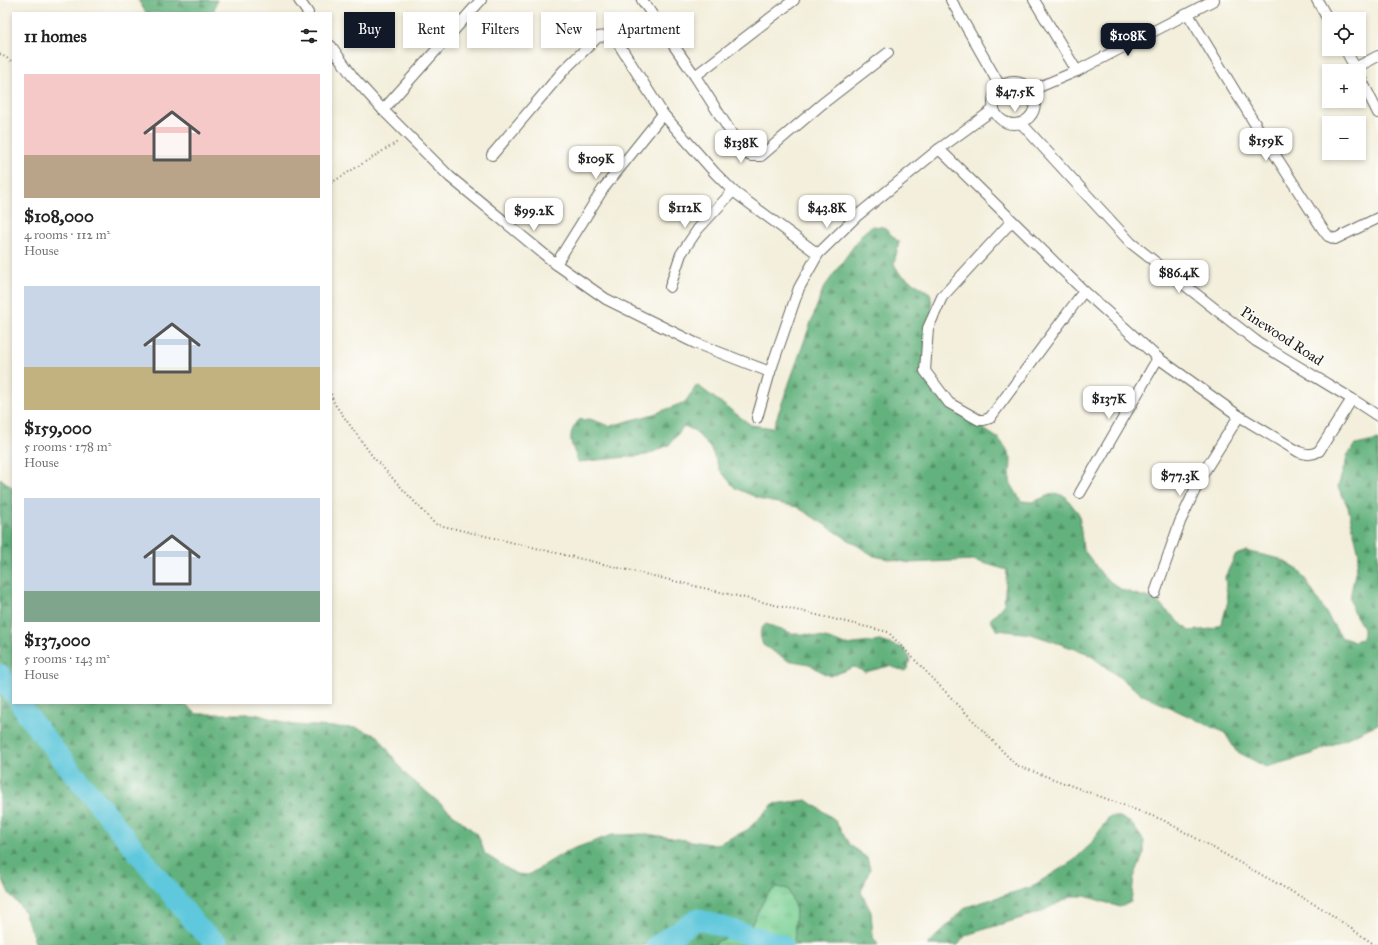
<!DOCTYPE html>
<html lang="en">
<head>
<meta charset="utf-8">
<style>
  body { margin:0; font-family:"IM FELL Great Primer",serif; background:#f2f2f2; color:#222; height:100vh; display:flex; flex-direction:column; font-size:15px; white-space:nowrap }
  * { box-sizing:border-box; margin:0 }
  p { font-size:13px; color:#767676 }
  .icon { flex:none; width:22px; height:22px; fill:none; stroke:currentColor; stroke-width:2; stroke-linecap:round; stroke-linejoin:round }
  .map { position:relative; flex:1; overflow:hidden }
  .details { position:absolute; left:12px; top:12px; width:320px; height:692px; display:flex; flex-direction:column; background:#fff; border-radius:0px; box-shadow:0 2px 6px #0003 }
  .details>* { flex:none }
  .banner { position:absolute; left:344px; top:12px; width:380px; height:36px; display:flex; gap:8px }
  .tools { position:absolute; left:1322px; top:12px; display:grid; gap:8px }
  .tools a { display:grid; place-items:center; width:44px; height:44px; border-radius:0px; background:#fff; box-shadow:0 2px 6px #0003; font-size:20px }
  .price { position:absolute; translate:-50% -34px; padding:0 9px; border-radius:8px; background:#fff; color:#222; font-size:13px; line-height:26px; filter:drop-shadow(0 1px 2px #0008) }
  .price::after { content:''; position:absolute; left:50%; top:24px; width:12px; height:9px; margin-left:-6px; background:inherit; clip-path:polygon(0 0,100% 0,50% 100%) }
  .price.on { background:#111827; color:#fff }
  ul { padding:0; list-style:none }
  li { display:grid; align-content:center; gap:8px; height:212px; padding:0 12px }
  li span { display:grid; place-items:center; height:124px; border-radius:0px; color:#555 }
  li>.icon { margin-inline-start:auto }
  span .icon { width:72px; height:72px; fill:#fffc; stroke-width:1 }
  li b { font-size:17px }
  h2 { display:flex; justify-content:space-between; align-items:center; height:48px; padding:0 12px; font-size:17px }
  .chip { padding:0 14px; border-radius:0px; background:#fff; box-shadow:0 2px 6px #0003; font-size:14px; line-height:36px }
  .chip.on { background:#111827; color:#fff }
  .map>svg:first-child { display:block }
</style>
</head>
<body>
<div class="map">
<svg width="1378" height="945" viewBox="0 0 1378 945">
  <defs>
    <pattern id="grass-tufts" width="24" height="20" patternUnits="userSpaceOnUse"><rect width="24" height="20" fill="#7ad094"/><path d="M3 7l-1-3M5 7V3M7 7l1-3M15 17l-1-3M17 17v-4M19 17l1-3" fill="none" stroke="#69b27f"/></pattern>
    <pattern id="forest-firs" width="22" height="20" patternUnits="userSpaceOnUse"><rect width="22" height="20" fill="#63b27e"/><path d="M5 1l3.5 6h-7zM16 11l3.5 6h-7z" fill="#519066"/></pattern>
  </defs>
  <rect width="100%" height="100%" fill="#fdfcf7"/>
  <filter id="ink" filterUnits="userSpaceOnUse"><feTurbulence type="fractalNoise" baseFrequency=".025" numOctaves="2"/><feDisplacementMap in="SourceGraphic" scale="8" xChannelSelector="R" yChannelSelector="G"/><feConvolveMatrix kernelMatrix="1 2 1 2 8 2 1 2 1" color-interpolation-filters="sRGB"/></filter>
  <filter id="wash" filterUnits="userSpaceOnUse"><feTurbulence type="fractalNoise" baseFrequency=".012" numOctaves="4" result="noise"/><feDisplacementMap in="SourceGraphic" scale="16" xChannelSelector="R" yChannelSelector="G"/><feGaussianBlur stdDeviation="0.9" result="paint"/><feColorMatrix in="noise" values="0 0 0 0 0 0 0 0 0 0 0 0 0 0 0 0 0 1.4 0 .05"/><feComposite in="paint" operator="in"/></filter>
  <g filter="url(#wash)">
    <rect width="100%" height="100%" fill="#f3efdc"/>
    <path fill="url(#grass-tufts)" stroke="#4b7658" d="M777 887 788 889 796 910 794 945H715L716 942 750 927 767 894Z"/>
    <g fill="url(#forest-firs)" stroke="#40674d">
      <path d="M138 0H217L213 13H146Z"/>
      <path d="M872 226 883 227 899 242 894 264 900 274 930 293 933 312 925 370 933 392 949 407 999 439 1006 448 1011 458 1010 482 1021 501 1033 502 1054 493 1065 496 1079 514 1083 549 1104 577 1122 590 1155 600 1189 631 1212 629 1222 623 1228 601 1225 577 1235 556 1246 551 1280 559 1300 571 1341 637 1352 641 1363 639V628L1352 609 1350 598 1359 554 1348 507 1338 487 1348 454 1356 445 1378 440V724L1312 754 1266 767 1236 751 1225 733 1143 695 1087 653 1031 634 997 630 990 620 1004 604 1007 570 973 560 910 563 874 556 797 507 763 500 735 488 720 470 711 449 695 431 684 426 669 445 647 455 578 462C572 444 565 436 579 420L590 419 610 426 654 414 685 402 697 385 751 425 773 428 823 289 863 233Z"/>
      <path d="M0 478 13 488V703H183L197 714H255L294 725 357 728 378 736 405 774 478 835 485 854 516 874 528 875 567 851 612 835 647 834 716 845 747 830 773 804 807 800 834 819 849 844 867 858 870 869 861 892 871 912 873 937 878 945H794L796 910 788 889 777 887 767 894 750 927 716 942 715 945H36L24 911 9 893 0 874Z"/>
      <path d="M766 624 794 634H806L829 639 846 645 880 641 903 648 910 658 908 668 905 671 889 666 865 672 854 667 830 676 825 674 809 664 787 660 763 645C760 636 758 630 766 624Z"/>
      <path d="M1109 817H1120L1131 823 1144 841V853L1134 877 1131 902 1120 907 1085 896H1073L1038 913 966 935 958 945H927L966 907 1031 887 1073 861 1090 845Z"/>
    </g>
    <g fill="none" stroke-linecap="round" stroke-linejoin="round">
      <g stroke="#60c8dc" stroke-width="21">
        <path d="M0 674 13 693"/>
        <path d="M20 703 33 723 198 927 219 945"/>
        <path d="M657 945 697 919 782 945"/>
      </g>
    </g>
  </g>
  <g filter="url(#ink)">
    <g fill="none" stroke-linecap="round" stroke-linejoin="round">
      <g stroke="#67665f" stroke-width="12">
        <g id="street">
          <path d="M299 0 308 13"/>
          <path d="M642 0 695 76 744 153 751 156H761L822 104 888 53"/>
          <path d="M951 0 1000 86"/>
          <path d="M1034 0 1077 71"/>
          <path d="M1317 0 1329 21"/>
          <path d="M1188 14 1252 119 1322 228 1328 236 1335 239 1378 218"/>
          <path d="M331 46 353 77 383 110 450 177 556 264 606 299 695 343 770 372"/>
          <path d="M1345 49 1357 71"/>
          <path d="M1355 68 1378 56"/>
          <path d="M1359 75 1378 113"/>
          <path d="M695 76 794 0"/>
          <circle cx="1014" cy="103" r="21"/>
          <path d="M1032 90 1077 71 1214 0"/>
          <path d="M383 110 481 0"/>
          <path d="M1021 123 1131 243 1256 341 1352 399 1378 416"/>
          <path d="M939 149 1084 291 1158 358 1239 416 1299 452C1307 455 1312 455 1319 451L1352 399"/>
          <path d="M492 155 564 70 598 37 607 36 616 40 663 114 715 173 733 191 818 254"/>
          <path d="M1012 221 942 297 928 328 925 371 949 403 979 420H984L990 418 1084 291"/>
          <path d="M556 264 603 189 663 114"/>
          <path d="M670 287 681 254 698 229 733 191"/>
          <path d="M757 418 770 372 799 288 818 254 858 215 939 149 994 109"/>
          <path d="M1080 493 1158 358"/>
          <path d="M1155 593 1180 522 1202 475 1239 416"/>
        </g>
      </g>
      <g stroke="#67665f" stroke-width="2" stroke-dasharray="1 3" stroke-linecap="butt">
        <path d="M0 54 13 62"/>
        <path d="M331 183 399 141"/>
        <path d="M331 394 334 403 373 457 435 524 888 632 1016 765 1163 820 1323 909 1375 945"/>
      </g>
      <use href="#street" stroke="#fff" stroke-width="10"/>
    </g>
  </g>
  <g text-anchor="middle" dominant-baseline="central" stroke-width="3" stroke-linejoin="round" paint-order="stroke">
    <g font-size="15" fill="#1c1c1c" stroke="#fdfcf7">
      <text transform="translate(1282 336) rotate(33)">Pinewood Road</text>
    </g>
  </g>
</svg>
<div class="tools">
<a><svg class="icon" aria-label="locate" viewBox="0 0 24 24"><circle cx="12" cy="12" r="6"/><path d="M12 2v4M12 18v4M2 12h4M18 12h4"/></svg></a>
<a>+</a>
<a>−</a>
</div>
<b class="price on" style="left:1128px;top:57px">$108K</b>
<b class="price" style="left:1015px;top:113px">$47.5K</b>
<b class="price" style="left:1266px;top:162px">$159K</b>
<b class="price" style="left:741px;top:164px">$138K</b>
<b class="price" style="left:596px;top:180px">$109K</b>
<b class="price" style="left:685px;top:229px">$112K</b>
<b class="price" style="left:827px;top:229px">$43.8K</b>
<b class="price" style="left:534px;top:232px">$99.2K</b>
<b class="price" style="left:1179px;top:294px">$86.4K</b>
<b class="price" style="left:1109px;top:420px">$137K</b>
<b class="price" style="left:1180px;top:497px">$77.3K</b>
<div class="banner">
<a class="chip on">Buy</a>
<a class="chip">Rent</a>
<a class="chip">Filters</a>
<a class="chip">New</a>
<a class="chip">Apartment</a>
</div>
<section class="details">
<h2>11 homes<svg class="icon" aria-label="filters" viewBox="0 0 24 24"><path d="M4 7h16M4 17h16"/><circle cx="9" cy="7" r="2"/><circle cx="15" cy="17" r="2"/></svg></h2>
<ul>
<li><span style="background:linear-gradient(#f6c9c9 65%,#b9a48a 0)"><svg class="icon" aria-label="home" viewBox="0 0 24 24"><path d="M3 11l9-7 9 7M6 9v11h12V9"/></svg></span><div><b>$108,000</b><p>4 rooms · 112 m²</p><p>House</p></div></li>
<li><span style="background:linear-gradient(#c9d6e8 65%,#c2b280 0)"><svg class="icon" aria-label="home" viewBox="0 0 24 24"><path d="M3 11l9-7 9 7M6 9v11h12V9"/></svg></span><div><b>$159,000</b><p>5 rooms · 178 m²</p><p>House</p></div></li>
<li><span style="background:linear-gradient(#c9d6e8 75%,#7fa58c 0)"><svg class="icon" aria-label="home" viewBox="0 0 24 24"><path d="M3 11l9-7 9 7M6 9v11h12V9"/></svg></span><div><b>$137,000</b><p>5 rooms · 143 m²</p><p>House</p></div></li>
</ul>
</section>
</div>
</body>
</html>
